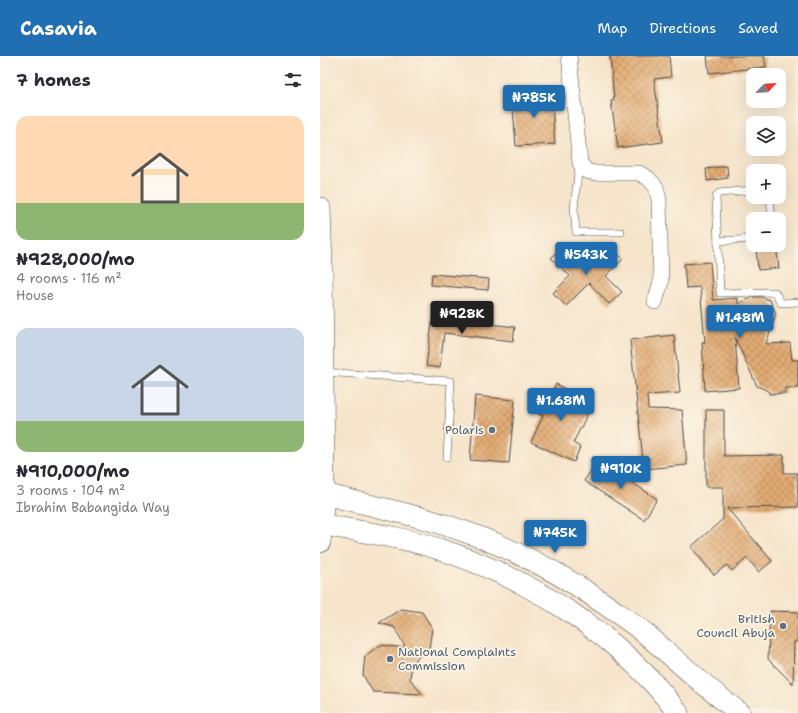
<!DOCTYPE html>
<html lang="en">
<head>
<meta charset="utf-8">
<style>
  body { margin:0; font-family:"Shantell Sans",sans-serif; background:#f7f7f7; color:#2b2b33; height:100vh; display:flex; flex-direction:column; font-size:15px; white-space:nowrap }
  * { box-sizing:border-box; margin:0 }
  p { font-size:13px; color:#7c7c81 }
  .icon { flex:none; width:22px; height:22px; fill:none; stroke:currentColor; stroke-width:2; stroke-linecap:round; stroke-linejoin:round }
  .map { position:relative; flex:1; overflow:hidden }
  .drawer { display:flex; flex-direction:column; background:#fff; width:320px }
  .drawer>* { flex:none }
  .needle { width:26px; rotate:65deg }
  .controls { position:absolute; left:426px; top:12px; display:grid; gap:8px }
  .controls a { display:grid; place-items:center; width:40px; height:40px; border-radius:8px; background:#fff; box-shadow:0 4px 16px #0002; font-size:20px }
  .price { position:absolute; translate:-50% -34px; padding:0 9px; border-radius:4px; background:#1f6fb2; color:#fff; font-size:13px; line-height:26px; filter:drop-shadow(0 1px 2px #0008) }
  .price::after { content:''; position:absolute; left:50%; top:24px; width:12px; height:9px; margin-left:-6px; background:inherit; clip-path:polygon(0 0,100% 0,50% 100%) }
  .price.selected { background:#222; color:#fff }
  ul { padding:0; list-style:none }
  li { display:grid; align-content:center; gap:8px; height:212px; padding:0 16px }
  li span { display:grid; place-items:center; height:124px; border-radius:12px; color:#555 }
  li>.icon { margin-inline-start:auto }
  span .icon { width:72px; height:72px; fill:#fffc; stroke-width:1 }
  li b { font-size:17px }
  h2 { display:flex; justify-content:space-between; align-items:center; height:48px; padding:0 16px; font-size:17px }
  header { display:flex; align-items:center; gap:24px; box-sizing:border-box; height:56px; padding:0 20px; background:#1f6fb2; color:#fff }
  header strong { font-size:19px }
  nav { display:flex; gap:22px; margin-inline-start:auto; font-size:14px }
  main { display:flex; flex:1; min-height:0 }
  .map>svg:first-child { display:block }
</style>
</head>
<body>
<header>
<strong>Casavia</strong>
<nav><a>Map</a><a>Directions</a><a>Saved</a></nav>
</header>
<main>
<section class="drawer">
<h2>7 homes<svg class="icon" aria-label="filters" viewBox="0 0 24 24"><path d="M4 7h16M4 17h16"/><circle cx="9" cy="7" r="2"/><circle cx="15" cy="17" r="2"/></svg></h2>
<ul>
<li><span style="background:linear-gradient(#ffd9b3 70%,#8fb573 0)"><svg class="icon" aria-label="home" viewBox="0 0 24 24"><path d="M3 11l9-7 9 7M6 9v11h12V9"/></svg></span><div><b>₦928,000/mo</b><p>4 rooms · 116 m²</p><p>House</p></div></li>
<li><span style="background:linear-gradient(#c9d6e8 75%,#8fb573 0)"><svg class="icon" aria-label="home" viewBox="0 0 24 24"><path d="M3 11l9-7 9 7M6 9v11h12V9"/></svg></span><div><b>₦910,000/mo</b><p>3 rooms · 104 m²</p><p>Ibrahim Babangida Way</p></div></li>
</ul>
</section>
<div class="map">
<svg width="478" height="657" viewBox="0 0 478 657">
  <defs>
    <pattern id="building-cross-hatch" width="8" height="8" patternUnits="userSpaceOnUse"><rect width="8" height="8" fill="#e2ab73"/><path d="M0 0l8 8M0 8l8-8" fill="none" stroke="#b78b5f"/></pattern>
  </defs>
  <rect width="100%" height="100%" fill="#fcf5e5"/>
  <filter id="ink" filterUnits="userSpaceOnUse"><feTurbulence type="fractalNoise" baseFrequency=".025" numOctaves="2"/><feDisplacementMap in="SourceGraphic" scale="8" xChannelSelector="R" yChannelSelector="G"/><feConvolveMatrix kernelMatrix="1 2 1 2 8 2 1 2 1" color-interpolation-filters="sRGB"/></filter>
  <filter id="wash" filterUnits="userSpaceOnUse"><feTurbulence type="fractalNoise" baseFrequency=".012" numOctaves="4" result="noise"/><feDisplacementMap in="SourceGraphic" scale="16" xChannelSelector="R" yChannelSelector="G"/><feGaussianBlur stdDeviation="0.9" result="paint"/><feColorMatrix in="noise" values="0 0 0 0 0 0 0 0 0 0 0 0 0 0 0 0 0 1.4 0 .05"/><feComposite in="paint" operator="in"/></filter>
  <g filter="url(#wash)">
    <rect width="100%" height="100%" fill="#f6e4cb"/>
    <g id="blocks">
      <g fill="url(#building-cross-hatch)">
        <path d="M290 0H349L351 21 334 23 343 86 298 92 291 45 294 44Z"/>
        <path d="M387 0H444L446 11 389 17Z"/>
        <path d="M231 36 235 88 196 90 192 39Z"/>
        <path d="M407 110 408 122 387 125 386 113Z"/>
        <path d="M244 189 269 215 292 192 303 203 286 220 302 236 289 248 269 227 246 250 233 237 250 220 231 202Z"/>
        <path d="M456 189 459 212 438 214 436 191Z"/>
        <path d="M390 206 393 244 418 242V248L433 241H441L450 244 456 258 446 288 470 287 472 304H478V332H465V337L449 338V335L437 330 415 282 419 332 385 335 382 286H385L380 231 366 232 364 208Z"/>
        <path d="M112 218 169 223 168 234 111 229Z"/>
        <path d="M113 261 195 271 193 285 124 277 120 312 106 310Z"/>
        <path d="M354 279 360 337 327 339 328 353 362 354 367 409 324 413 310 284Z"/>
        <path d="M236 328 273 347 253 387 260 391 254 406 211 386 223 360 213 355 223 336 230 339Z"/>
        <path d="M155 340 195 344 189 407 150 404Z"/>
        <path d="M386 354H404V400L464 399V417H477L478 451 407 452 452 505 439 516 427 502 412 515 407 509 394 519 371 491 403 463V431H386Z"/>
        <path d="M278 404 337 443 324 464 264 425Z"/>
        <path d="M81 553 102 556 112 572 109 593 92 606 90 623 102 638 53 636 43 619 45 600 60 589 86 592 74 571 59 567Z"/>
        <path d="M450 555 478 556 477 586H474L473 628 448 603Z"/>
      </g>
    </g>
  </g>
  <g filter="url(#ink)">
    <use href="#blocks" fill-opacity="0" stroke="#494743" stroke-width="1"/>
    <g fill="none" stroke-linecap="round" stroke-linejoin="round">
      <g stroke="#494743" stroke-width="8">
        <g id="lane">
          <path d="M259 109 254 152 256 176H301"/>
          <path d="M433 134 399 137 397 139 396 141 400 237 455 236 461 247 478 246"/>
          <path d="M450 141 452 163"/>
          <path d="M398 185 433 183"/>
          <path d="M4 316 131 325 127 401"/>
        </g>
      </g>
      <g stroke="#494743" stroke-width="16">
        <path id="street" d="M249 0 260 107 266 115 275 117H319L328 122 336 131 339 144 341 226 335 246"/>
      </g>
      <g stroke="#494743" stroke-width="22">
        <g id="secondary">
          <path d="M0 152 2 211 4 438 0 486"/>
          <path d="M0 437C36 446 73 454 109 464 171 482 233 511 286 549 300 559 314 568 327 579 358 605 387 633 420 657"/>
          <path d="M0 468C40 476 80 480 119 493 211 523 300 579 358 657"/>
        </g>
      </g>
      <use href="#lane" stroke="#fff" stroke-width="7"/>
      <use href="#street" stroke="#fff" stroke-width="15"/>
      <use href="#secondary" stroke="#fff" stroke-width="21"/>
    </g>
  </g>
  <g fill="#5c6f8a" stroke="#fcf5e5" stroke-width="1.5">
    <circle cx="172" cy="374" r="4"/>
    <circle cx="463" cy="570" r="4"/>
    <circle cx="70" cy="603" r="4"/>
  </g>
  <g text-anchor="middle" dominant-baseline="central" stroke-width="3.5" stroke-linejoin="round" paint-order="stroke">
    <g font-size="12" fill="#4e5e75" stroke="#fcf5e5" text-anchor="end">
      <text x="164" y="374">Polaris</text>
      <text x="455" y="563">British<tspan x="455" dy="14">Council Abuja</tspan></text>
      <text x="78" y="596" text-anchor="start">National Complaints<tspan x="78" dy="14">Commission</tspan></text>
    </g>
  </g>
</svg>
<div class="controls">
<a><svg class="needle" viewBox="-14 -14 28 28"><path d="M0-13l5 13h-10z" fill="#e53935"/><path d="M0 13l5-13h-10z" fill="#7c7c81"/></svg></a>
<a><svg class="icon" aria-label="layers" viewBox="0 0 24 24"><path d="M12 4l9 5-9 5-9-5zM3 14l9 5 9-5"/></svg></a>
<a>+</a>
<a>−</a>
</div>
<b class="price" style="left:214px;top:63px">₦785K</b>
<b class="price" style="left:266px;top:220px">₦543K</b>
<b class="price selected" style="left:142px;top:279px">₦928K</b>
<b class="price" style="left:420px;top:283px">₦1.48M</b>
<b class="price" style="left:241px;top:366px">₦1.68M</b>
<b class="price" style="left:301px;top:434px">₦910K</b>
<b class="price" style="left:235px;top:498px">₦745K</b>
</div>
</main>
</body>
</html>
